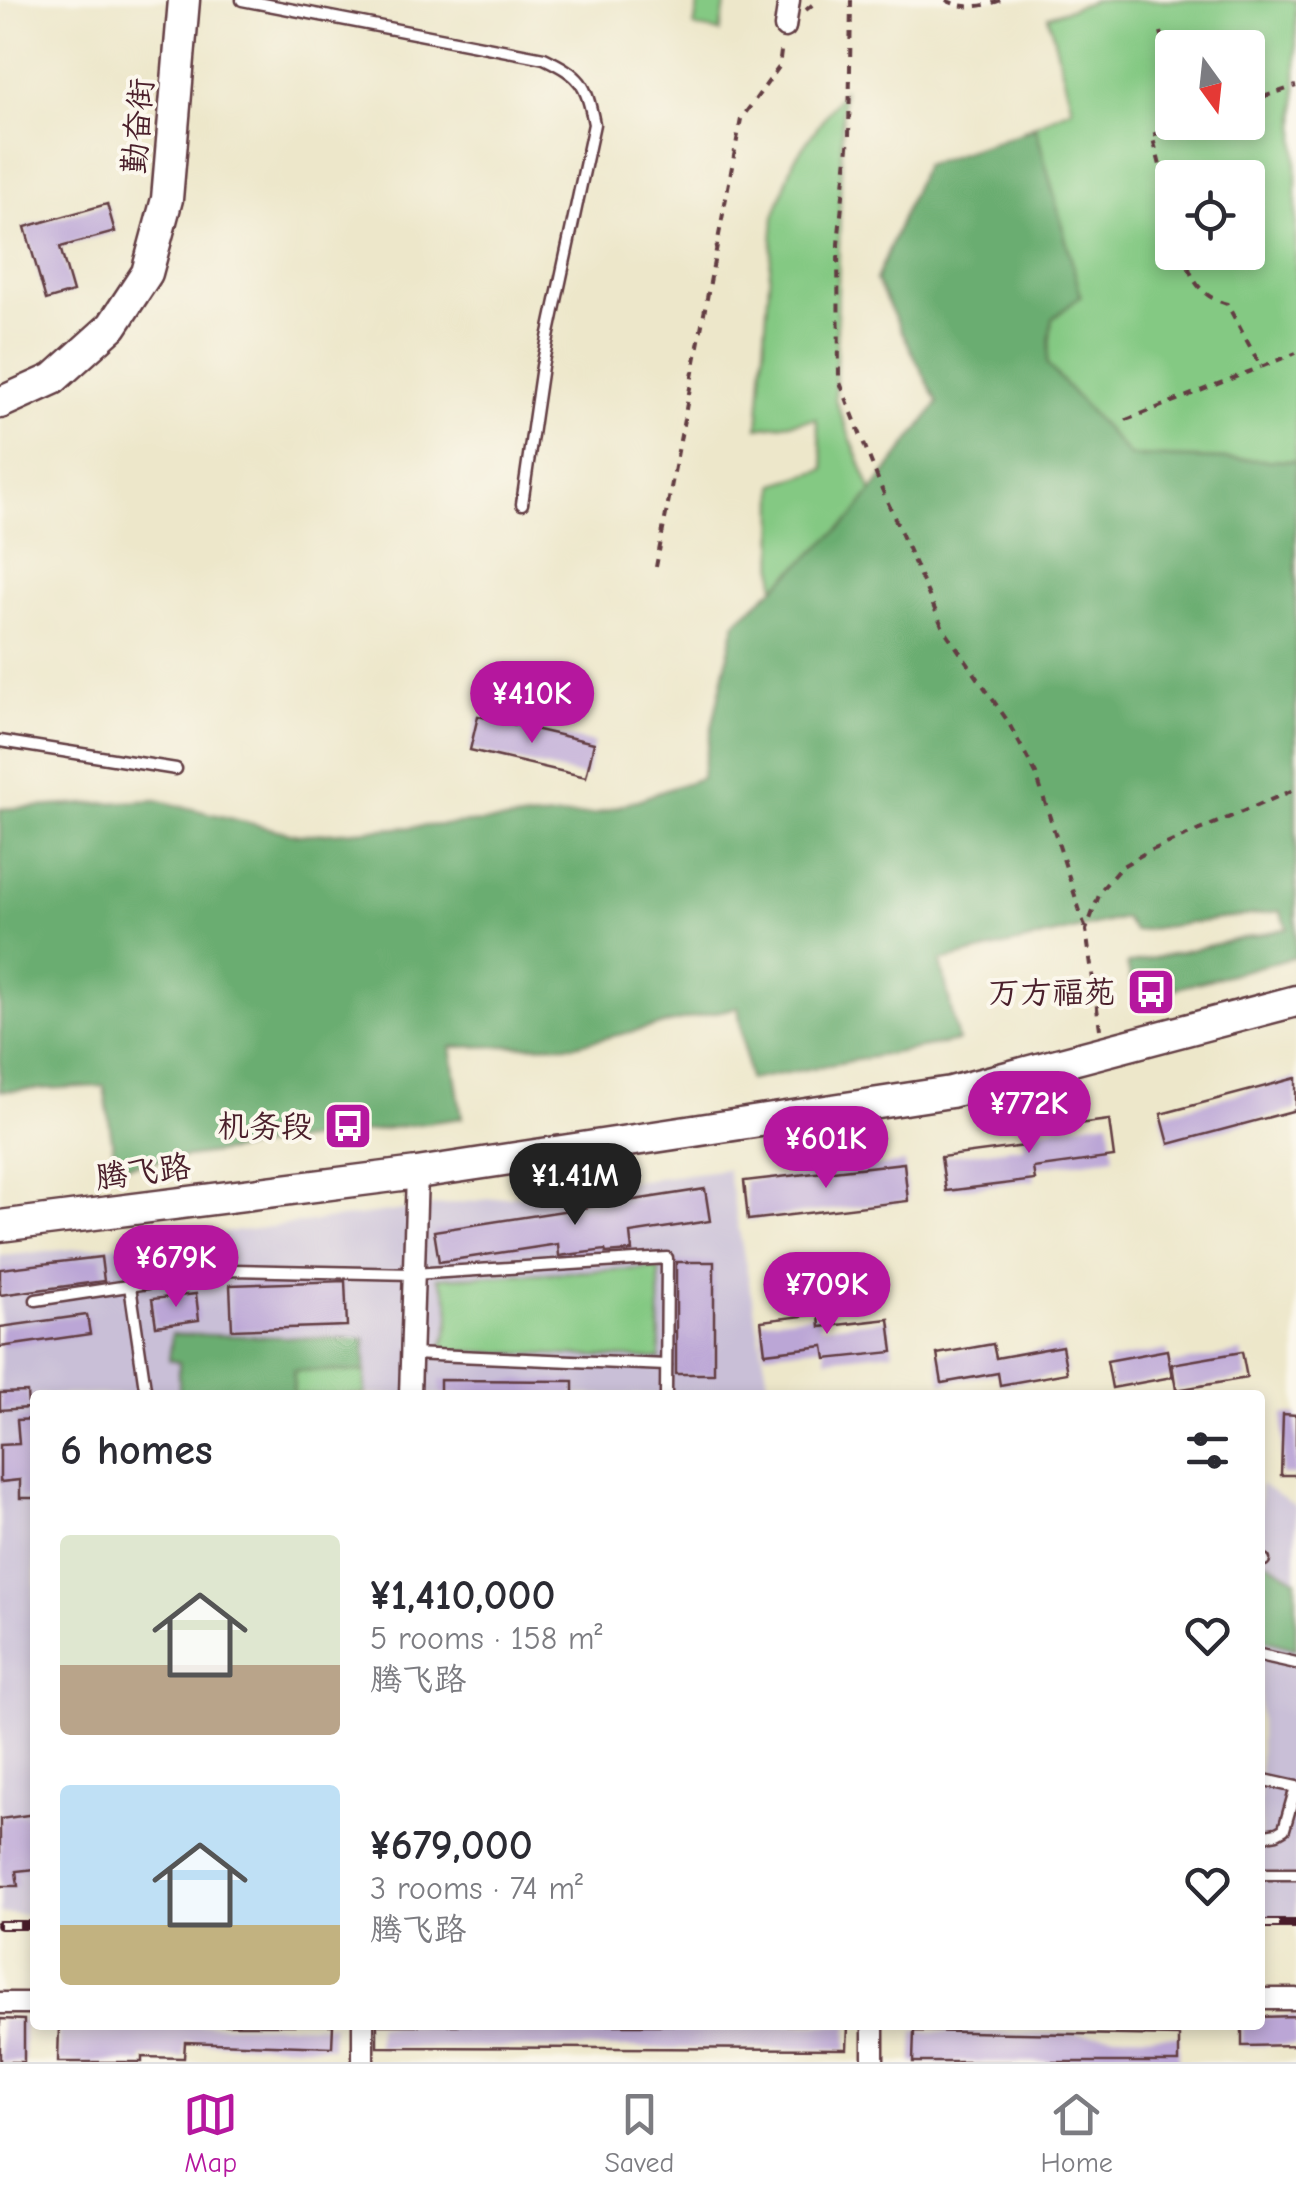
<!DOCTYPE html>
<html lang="en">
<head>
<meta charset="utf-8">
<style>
  body { margin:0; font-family:"Comic Neue","LXGW WenKai TC",sans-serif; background:#f2f2f3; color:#2b2b33; height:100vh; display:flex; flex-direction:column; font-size:38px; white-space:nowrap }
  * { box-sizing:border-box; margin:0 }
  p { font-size:32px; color:#7c7c81 }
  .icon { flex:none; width:55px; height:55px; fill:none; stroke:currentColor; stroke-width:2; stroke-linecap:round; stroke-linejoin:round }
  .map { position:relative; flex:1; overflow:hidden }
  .sheet { position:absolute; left:30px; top:1390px; width:1235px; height:640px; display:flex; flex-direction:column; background:#fff; border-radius:10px; box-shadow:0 5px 15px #0003 }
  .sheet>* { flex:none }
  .needle { width:65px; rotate:165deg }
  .controls { position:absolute; left:1155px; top:30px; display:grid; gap:20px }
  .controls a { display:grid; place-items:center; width:110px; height:110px; border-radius:10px; background:#fff; box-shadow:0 5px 15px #0003; font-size:50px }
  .price { position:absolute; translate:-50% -85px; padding:0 22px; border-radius:35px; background:#b5179e; color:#fff; font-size:32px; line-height:65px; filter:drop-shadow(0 2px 5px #0008) }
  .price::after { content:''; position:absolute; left:50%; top:60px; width:30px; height:22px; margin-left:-15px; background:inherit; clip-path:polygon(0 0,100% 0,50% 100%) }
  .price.active { background:#222; color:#fff }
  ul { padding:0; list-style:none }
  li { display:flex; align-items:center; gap:30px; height:250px; padding:0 30px }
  li span { display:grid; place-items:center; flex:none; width:280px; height:200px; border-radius:10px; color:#555 }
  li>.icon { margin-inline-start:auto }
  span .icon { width:120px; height:120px; fill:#fffc; stroke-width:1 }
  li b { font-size:42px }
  h2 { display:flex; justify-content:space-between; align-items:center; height:120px; padding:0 30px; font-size:42px }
  .tab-bar { display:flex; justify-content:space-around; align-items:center; height:140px; border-top:2px solid #e1e1e2; background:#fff; font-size:28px; color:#7c7c81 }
  .tab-bar a { display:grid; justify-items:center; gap:5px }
  .tab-bar .active { color:#b5179e }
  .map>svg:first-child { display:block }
</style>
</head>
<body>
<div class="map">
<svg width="1296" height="2062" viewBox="0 0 1296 2062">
  <rect width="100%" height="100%" fill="#fbf7ec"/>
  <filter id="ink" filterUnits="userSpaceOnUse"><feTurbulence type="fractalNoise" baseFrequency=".01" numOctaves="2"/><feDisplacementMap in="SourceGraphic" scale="20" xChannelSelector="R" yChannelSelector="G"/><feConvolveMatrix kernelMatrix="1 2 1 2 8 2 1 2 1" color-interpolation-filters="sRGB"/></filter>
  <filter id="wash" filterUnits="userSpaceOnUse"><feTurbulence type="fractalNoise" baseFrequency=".0048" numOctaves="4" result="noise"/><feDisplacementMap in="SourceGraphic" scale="40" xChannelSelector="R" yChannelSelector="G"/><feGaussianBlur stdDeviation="2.25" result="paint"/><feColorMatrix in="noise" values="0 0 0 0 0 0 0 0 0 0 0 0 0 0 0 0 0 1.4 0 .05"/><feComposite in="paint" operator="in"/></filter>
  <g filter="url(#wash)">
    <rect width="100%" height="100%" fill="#ede7ca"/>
    <g fill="#c9bfd7">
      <path d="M727 1169 771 1395H35V1914H0V1256L167 1240Z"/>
      <path d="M1260 1484 1296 1506V1918H1260Z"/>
    </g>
    <g fill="#84c983" stroke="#677457" stroke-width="2.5" fill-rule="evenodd">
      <path d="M699 0H726L720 32 694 27Z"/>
      <path d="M1095 0H1296V478L1214 503 1095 436 1046 367 1051 321 1023 131 1072 108 1048 16ZM1172 48H1248V122H1172ZM1172 178H1248V252H1172Z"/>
      <path d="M843 91 835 399 880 512 774 614 775 484 825 469 816 419 758 428 774 217 794 160Z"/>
      <path d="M659 1268 660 1359 440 1350C453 1324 454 1303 438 1278Z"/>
      <path d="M294 1370 365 1372V1395H293Z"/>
    </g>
    <g fill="#6bad71" stroke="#5a664e" stroke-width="2.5">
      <path d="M1036 128 1081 296 1052 319 1047 364 1130 456 1296 461V957L1135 999 1127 964 1288 928 1280 911 1134 931 1124 918 941 961 958 1041 749 1080 738 1007 575 1045 451 1047 462 1118 116 1167 104 1086 0 1091V809L156 800 298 835 596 814 701 778 735 623 852 518 938 403 876 280 924 165Z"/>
      <path d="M172 1334 365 1339V1372L294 1370 293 1395H179V1362L169 1360Z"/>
      <path d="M1264 1560 1296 1579V1649L1260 1639V1575Z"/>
    </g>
    <g id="blocks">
      <g fill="#bba6d6">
        <path d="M107 204 115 232 60 247 73 292 46 300 25 227Z"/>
        <path d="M478 716 594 743 586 777 470 750Z"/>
        <path d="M1296 1078V1110L1169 1144 1161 1114Z"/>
        <path d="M1109 1120 1114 1157 1033 1168 1035 1180 946 1191 941 1157 1025 1146 1023 1131Z"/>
        <path d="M904 1163 908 1201 748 1220 744 1181Z"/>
        <path d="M705 1189 710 1221 630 1233 632 1251 606 1253 605 1250 559 1256 558 1244 439 1262 434 1231Z"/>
        <path d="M101 1257 104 1281 0 1295V1269Z"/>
        <rect x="676" y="1262" width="38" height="112"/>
        <path d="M345 1281 347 1326 232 1330 230 1285Z"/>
        <path d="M196 1294 199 1320 156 1326 152 1299Z"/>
        <path d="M819 1314 820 1327 889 1319 893 1352 826 1359 824 1346 765 1353 761 1321Z"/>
        <path d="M87 1315 90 1334 0 1347V1327Z"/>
        <path d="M993 1344 996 1358 1062 1346 1067 1373 1000 1385 998 1373 942 1383 937 1354Z"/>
        <path d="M1167 1350 1172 1377 1112 1388 1107 1361Z"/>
        <path d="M1242 1352 1247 1378 1176 1390 1172 1364Z"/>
        <path d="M440 1380 573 1381V1395H440Z"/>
        <path d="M27 1392 28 1408 0 1410V1393Z"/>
        <path d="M1283 1414 1296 1415V1475H1281Z"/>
        <path d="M35 1419V1498H20V1480L0 1482V1445L19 1444 17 1420Z"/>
        <path d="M35 1814V1869L16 1871 18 1886H0V1819Z"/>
        <path d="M1296 2016V2045L1242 2046V2025H1260V2017Z"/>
        <path d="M0 2019 24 2020V2062H0Z"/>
        <path d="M140 2025H333L332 2047 185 2042 184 2058 142 2057V2062H58L59 2026 140 2029Z"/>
        <path d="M377 2025H848L847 2049 377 2047Z"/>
        <path d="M914 2031 1179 2036V2062H913Z"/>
      </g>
    </g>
  </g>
  <g filter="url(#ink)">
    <use href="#blocks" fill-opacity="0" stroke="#623d43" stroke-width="2.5"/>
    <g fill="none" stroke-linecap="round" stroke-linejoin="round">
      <g stroke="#623d43" stroke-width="15">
        <g id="lane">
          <path d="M242 0 544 58C581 76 586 83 594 124L542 366 522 504"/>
          <path d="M0 741 176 769"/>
          <path d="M130 1286 146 1395"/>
          <path d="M36 1300 233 1270 413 1274 667 1258 666 1395"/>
          <path d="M411 1354 666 1365"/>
          <path d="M1260 1559 1264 1560"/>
          <path d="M1260 1655 1296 1663"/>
          <path d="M1260 1779 1296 1787"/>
          <path d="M1260 1836 1277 1833 1284 1829 1296 1787"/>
          <path d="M1260 1874H1296"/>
        </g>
      </g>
      <g stroke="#623d43" stroke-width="25">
        <g id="street">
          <path d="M785 27 789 0"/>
          <path d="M410 1395 417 1173"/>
          <path d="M1260 1999H1296"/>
          <path d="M0 2003H35"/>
          <path d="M363 2062V2025"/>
          <path d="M873 2062V2025"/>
        </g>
      </g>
      <g stroke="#623d43" stroke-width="35">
        <g id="secondary">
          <path d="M0 403 53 379 112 326 147 273 167 199 184 0"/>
          <path d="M0 1226 417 1173 951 1092 1296 1001"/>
        </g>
      </g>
      <g stroke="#623d43" stroke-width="4" stroke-dasharray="8 8" stroke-linecap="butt">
        <path d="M851 0 849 137 838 244 839 380 881 487 943 628 1007 720 1036 774 1086 930"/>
        <path d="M946 0C964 10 982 7 1001 0"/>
        <path d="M806 10 818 0"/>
        <path d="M1161 32 1172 73"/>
        <path d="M1248 102 1296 86"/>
        <path d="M1172 211 1152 135 1188 122"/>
        <path d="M1184 252C1191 280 1200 296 1227 304L1261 367 1296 353"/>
        <path d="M1126 420 1261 367"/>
        <path d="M656 567 741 119 779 67 782 44"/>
        <path d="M1100 1029 1086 930 1101 890 1121 867 1145 853 1296 789"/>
      </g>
      <use href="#lane" stroke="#fff" stroke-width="10"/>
      <use href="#street" stroke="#fff" stroke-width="20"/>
      <use href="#secondary" stroke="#fff" stroke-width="30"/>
      <g stroke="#4a1f2b" stroke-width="10">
        <g id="rail">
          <path d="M1260 1924H1296"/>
          <path d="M0 1925H35"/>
        </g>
      </g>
      <use href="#rail" stroke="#fbf7ec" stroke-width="6" stroke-dasharray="19" stroke-linecap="butt"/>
    </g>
  </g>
  <defs>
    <g id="bus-square" transform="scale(2.5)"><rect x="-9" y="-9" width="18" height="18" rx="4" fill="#b5179e" stroke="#fbf7ec"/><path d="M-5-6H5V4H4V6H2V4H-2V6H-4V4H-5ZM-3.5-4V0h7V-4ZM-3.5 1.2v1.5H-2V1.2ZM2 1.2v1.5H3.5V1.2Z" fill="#fff"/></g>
  </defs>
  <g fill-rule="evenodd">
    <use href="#bus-square" x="1151" y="992"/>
    <use href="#bus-square" x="348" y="1126"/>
  </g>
  <g text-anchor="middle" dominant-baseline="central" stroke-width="8" stroke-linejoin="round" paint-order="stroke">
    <g font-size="32" fill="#4a1f2b" stroke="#fbf7ec">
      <text transform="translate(138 126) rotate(-85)">勤奋街</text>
      <text transform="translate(143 1172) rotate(-7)">腾飞路</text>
    </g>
    <g font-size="32" fill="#4a1f2b" stroke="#fbf7ec" text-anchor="end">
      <text x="1116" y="992">万方福苑</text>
      <text x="313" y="1126">机务段</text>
    </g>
  </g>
</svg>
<div class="controls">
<a><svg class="needle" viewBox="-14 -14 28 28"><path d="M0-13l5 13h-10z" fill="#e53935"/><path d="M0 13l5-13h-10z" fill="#7c7c81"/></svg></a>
<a><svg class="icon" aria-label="locate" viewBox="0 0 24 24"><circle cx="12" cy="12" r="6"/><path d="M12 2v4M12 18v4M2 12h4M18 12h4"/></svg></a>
</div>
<b class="price" style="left:532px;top:746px">¥410K</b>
<b class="price" style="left:1029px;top:1156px">¥772K</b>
<b class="price" style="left:826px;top:1191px">¥601K</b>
<b class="price active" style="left:575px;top:1228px">¥1.41M</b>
<b class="price" style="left:176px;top:1310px">¥679K</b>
<b class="price" style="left:827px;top:1337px">¥709K</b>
<section class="sheet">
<h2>6 homes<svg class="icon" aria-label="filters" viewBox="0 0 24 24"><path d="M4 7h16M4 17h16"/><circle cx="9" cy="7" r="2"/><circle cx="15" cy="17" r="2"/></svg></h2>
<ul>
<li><span style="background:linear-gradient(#dfe7d0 65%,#b9a48a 0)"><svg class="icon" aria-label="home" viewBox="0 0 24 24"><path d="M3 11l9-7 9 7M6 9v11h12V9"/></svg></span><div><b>¥1,410,000</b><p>5 rooms · 158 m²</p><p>腾飞路</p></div><svg class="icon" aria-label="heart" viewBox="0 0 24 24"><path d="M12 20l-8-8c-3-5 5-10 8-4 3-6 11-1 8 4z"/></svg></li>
<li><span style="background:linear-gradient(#bfe0f5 70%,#c2b280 0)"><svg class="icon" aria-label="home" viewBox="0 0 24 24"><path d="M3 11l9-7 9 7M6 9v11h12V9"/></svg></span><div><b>¥679,000</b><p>3 rooms · 74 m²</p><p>腾飞路</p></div><svg class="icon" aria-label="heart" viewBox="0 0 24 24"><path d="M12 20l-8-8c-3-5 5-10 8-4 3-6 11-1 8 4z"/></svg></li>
</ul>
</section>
</div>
<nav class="tab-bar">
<a class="active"><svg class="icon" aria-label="map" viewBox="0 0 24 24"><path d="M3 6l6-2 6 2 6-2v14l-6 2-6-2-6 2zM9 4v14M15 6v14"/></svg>Map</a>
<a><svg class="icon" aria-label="saved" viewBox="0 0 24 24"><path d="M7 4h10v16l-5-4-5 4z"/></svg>Saved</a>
<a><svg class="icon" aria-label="home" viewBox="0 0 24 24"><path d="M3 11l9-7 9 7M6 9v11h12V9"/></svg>Home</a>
</nav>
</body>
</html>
